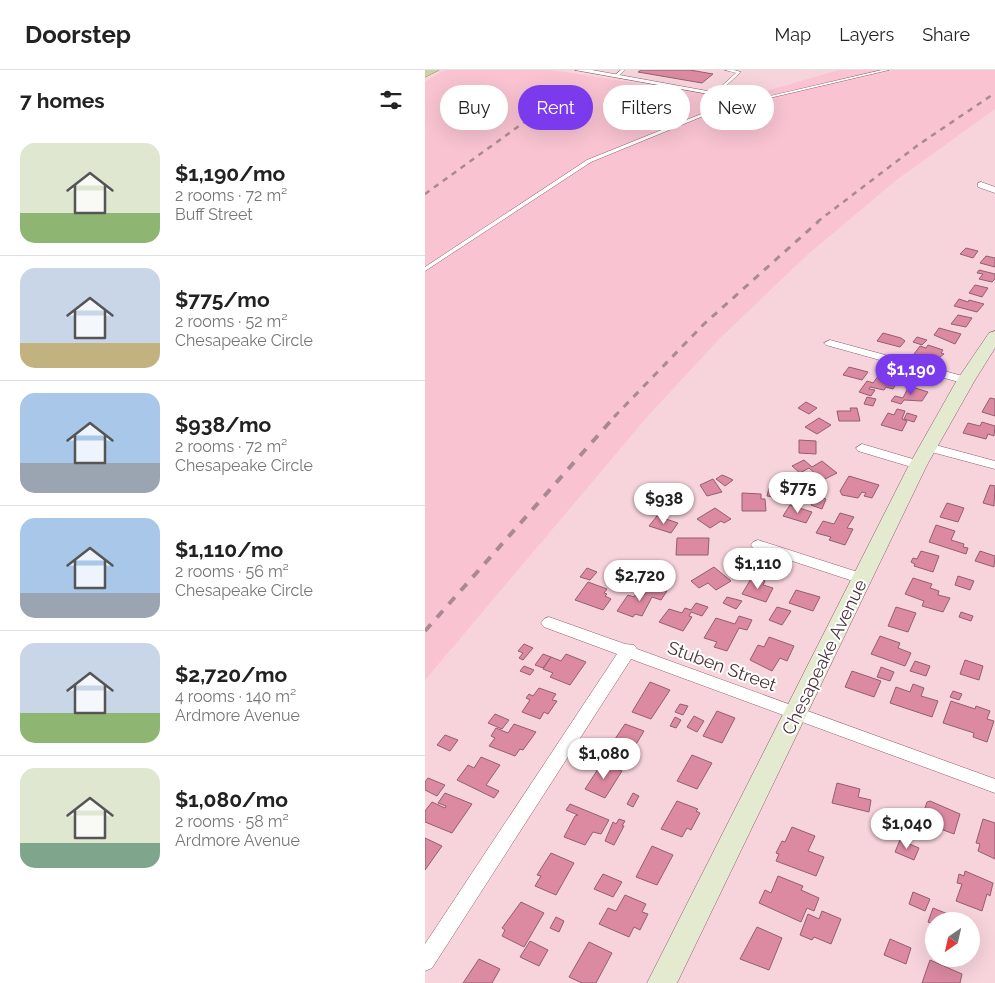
<!DOCTYPE html>
<html lang="en">
<head>
<meta charset="utf-8">
<style>
  body { margin:0; font-family:Raleway,sans-serif; background:#f2f2f2; color:#222; height:100vh; display:flex; flex-direction:column; font-size:19px; white-space:nowrap }
  * { box-sizing:border-box; margin:0 }
  p { font-size:16px; color:#767676 }
  .icon { flex:none; width:28px; height:28px; fill:none; stroke:currentColor; stroke-width:2; stroke-linecap:round; stroke-linejoin:round }
  .map { position:relative; flex:1; overflow:hidden }
  .details { display:flex; flex-direction:column; background:#fff; width:425px }
  .details>* { flex:none }
  .banner { position:absolute; left:15px; top:15px; width:475px; height:45px; display:flex; gap:10px }
  .needle { width:32px; rotate:214deg }
  .fabs { position:absolute; left:500px; top:842px; display:grid; gap:10px }
  .fabs a { display:grid; place-items:center; width:55px; height:55px; border-radius:50%; background:#fff; box-shadow:0 5px 20px #0002; font-size:25px }
  .price { position:absolute; translate:-50% -42px; padding:0 11px; border-radius:18px; background:#fff; color:#222; font-size:16px; line-height:32px; filter:drop-shadow(0 1px 2px #0008) }
  .price::after { content:''; position:absolute; left:50%; top:30px; width:15px; height:11px; margin-left:-8px; background:inherit; clip-path:polygon(0 0,100% 0,50% 100%) }
  .price.selected { background:#7c3aed; color:#fff }
  ul { padding:0; list-style:none }
  li { display:flex; align-items:center; gap:15px; height:125px; padding:0 20px }
  li+li { border-top:1px solid #e0e0e0 }
  li span { display:grid; place-items:center; flex:none; width:140px; height:100px; border-radius:15px; color:#555 }
  li>.icon { margin-inline-start:auto }
  span .icon { width:60px; height:60px; fill:#fffc; stroke-width:1 }
  li b { font-size:21px }
  h2 { display:flex; justify-content:space-between; align-items:center; height:60px; padding:0 20px; font-size:21px }
  .tag { padding:0 18px; border-radius:22px; background:#fff; box-shadow:0 5px 20px #0002; font-size:18px; line-height:45px }
  .tag.selected { background:#7c3aed; color:#fff }
  header { display:flex; align-items:center; gap:30px; box-sizing:border-box; height:70px; padding:0 25px; background:#fff; border-bottom:1px solid #e0e0e0 }
  header strong { font-size:24px }
  nav { display:flex; gap:28px; margin-inline-start:auto; font-size:18px }
  main { display:flex; flex:1; min-height:0 }
  .map>svg:first-child { display:block }
</style>
</head>
<body>
<header>
<strong>Doorstep</strong>
<nav><a>Map</a><a>Layers</a><a>Share</a></nav>
</header>
<main>
<section class="details">
<h2>7 homes<svg class="icon" aria-label="filters" viewBox="0 0 24 24"><path d="M4 7h16M4 17h16"/><circle cx="9" cy="7" r="2"/><circle cx="15" cy="17" r="2"/></svg></h2>
<ul>
<li><span style="background:linear-gradient(#dfe7d0 70%,#8fb573 0)"><svg class="icon" aria-label="home" viewBox="0 0 24 24"><path d="M3 11l9-7 9 7M6 9v11h12V9"/></svg></span><div><b>$1,190/mo</b><p>2 rooms · 72 m²</p><p>Buff Street</p></div></li>
<li><span style="background:linear-gradient(#c9d6e8 75%,#c2b280 0)"><svg class="icon" aria-label="home" viewBox="0 0 24 24"><path d="M3 11l9-7 9 7M6 9v11h12V9"/></svg></span><div><b>$775/mo</b><p>2 rooms · 52 m²</p><p>Chesapeake Circle</p></div></li>
<li><span style="background:linear-gradient(#a9c7e8 70%,#9aa5b1 0)"><svg class="icon" aria-label="home" viewBox="0 0 24 24"><path d="M3 11l9-7 9 7M6 9v11h12V9"/></svg></span><div><b>$938/mo</b><p>2 rooms · 72 m²</p><p>Chesapeake Circle</p></div></li>
<li><span style="background:linear-gradient(#a9c7e8 75%,#9aa5b1 0)"><svg class="icon" aria-label="home" viewBox="0 0 24 24"><path d="M3 11l9-7 9 7M6 9v11h12V9"/></svg></span><div><b>$1,110/mo</b><p>2 rooms · 56 m²</p><p>Chesapeake Circle</p></div></li>
<li><span style="background:linear-gradient(#c9d6e8 70%,#8fb573 0)"><svg class="icon" aria-label="home" viewBox="0 0 24 24"><path d="M3 11l9-7 9 7M6 9v11h12V9"/></svg></span><div><b>$2,720/mo</b><p>4 rooms · 140 m²</p><p>Ardmore Avenue</p></div></li>
<li><span style="background:linear-gradient(#dfe7d0 75%,#7fa58c 0)"><svg class="icon" aria-label="home" viewBox="0 0 24 24"><path d="M3 11l9-7 9 7M6 9v11h12V9"/></svg></span><div><b>$1,080/mo</b><p>2 rooms · 58 m²</p><p>Ardmore Avenue</p></div></li>
</ul>
</section>
<div class="map">
<svg width="570" height="913" viewBox="0 0 570 913">
  <rect width="100%" height="100%" fill="#f7d3dc"/>
  <path fill="#f9c3d1" d="M20 0H127L291 26 327 25 414 0H570V39L470 111 381 186 295 268 222 347 0 610V12Z"/>
  <g fill="#dc89a2" stroke="#935f6e">
    <path d="M216 0H265L288 4 277 13 213 2Z"/>
    <path d="M541 178 553 181 548 188 535 184Z"/>
    <path d="M561 186 570 188V197L555 193Z"/>
    <path d="M554 200 570 204V209L567 212 554 209 558 204 552 203Z"/>
    <path d="M550 215 563 218 557 227 544 223Z"/>
    <path d="M534 229 543 232 544 230 559 234 552 242 529 236Z"/>
    <path d="M533 245 547 248 541 257 526 254Z"/>
    <path d="M514 258 536 264 530 274 509 265Z"/>
    <path d="M458 263 476 268 480 271 475 277 452 271Z"/>
    <path d="M492 267 502 270 497 275 488 272Z"/>
    <path d="M503 275 518 280 516 283 519 284 511 290 489 284 495 276 501 278Z"/>
    <path d="M424 297 443 302 437 310 418 305Z"/>
    <path d="M454 305 473 311 468 319 461 317 459 320 445 317 444 319 450 320 446 326 434 322 442 311 448 313Z"/>
    <path d="M484 316 503 322 497 331 479 330 476 334 466 331 470 326 478 328Z"/>
    <path d="M442 327 451 329 448 336 439 334Z"/>
    <path d="M565 328 570 329V346L557 342Z"/>
    <path d="M381 332 392 338 384 344 373 338Z"/>
    <path d="M425 338H432L435 351H414L412 341H426Z"/>
    <path d="M472 339 480 341 477 349 482 351 477 361 456 355 463 343 469 345Z"/>
    <path d="M482 343 492 346 489 352 479 349Z"/>
    <path d="M394 348 406 355 392 364 380 357Z"/>
    <path d="M557 352 570 356 569 366 563 364 561 369 538 363 543 353 555 356Z"/>
    <path d="M374 370 391 371V384L374 383Z"/>
    <path d="M379 390 387 397 397 391 412 403 398 410 384 398 375 403 367 396Z"/>
    <path d="M297 405 302 407 308 410 300 416 291 409Z"/>
    <path d="M424 406 454 415 447 428 439 426 441 423 437 422 433 428 417 425 415 421Z"/>
    <path d="M288 409 297 422 282 426 275 415Z"/>
    <path d="M565 415 570 416 569 436 558 433Z"/>
    <path d="M344 418 358 419 356 428 342 426Z"/>
    <path d="M317 423 336 424V429H340L341 441H317Z"/>
    <path d="M392 426 401 429 397 439 386 435Z"/>
    <path d="M522 433 539 438 533 452 515 447Z"/>
    <path d="M365 435 387 442 381 453 358 446Z"/>
    <path d="M290 438 306 449 299 453 296 451 285 458 272 449Z"/>
    <path d="M415 443 429 447 422 458 428 459 420 475 404 470 406 467 391 463 398 451 409 454Z"/>
    <path d="M232 446 253 453 246 463 224 456Z"/>
    <path d="M511 455 530 461 526 470 539 474 538 477 543 478 541 484 504 472Z"/>
    <path d="M252 468H284L283 485H251Z"/>
    <path d="M496 481 514 486 508 502 489 496 490 494 486 492 488 488 492 489Z"/>
    <path d="M555 481 570 486 569 497 550 491Z"/>
    <path d="M289 497 306 511 291 520 283 513 274 518 266 511Z"/>
    <path d="M162 498 172 502 165 510 155 507Z"/>
    <path d="M237 505 250 510 244 518 231 513Z"/>
    <path d="M533 506 549 511 545 520 530 515Z"/>
    <path d="M327 507 340 511 338 515 348 518 341 532 317 524Z"/>
    <path d="M488 508 507 514 505 518 514 521 513 525 525 528 518 542 497 536 499 531 480 524Z"/>
    <path d="M163 512 182 519 179 523 182 524 180 526 186 529 178 540 150 530Z"/>
    <path d="M225 516 242 521 236 530 227 527 217 546 210 544 208 547 192 541 203 525 209 527 212 522 219 525Z"/>
    <path d="M371 520 395 527 388 541 364 533Z"/>
    <path d="M302 527 317 531 311 539 298 533Z"/>
    <path d="M271 533 283 537 277 546 266 542 264 546 267 547 258 561 234 552 244 539 257 543 260 538 266 540Z"/>
    <path d="M352 537 366 541 357 555 344 550Z"/>
    <path d="M471 537 491 543 483 562 463 556Z"/>
    <path d="M536 542 548 546 546 551 534 547Z"/>
    <path d="M314 546 327 550 322 560 314 558 302 581 289 577 292 572 279 568 291 548 310 554Z"/>
    <path d="M455 566 475 573 473 578 486 583 480 596 446 584Z"/>
    <path d="M344 567 369 576 362 591 355 588 347 601 325 590 333 575 339 577Z"/>
    <path d="M99 574 108 578 98 590 94 588 98 583 93 581Z"/>
    <path d="M118 584 126 587 118 598 110 595Z"/>
    <path d="M141 584 161 592 145 615 125 607 128 603 118 599 126 587 136 591Z"/>
    <path d="M540 590 558 596 554 610 535 604Z"/>
    <path d="M490 591 505 596 501 606 485 601Z"/>
    <path d="M99 596 109 600 105 605 95 601Z"/>
    <path d="M456 597 469 602 465 611 452 607Z"/>
    <path d="M427 601 456 611 449 627 420 617Z"/>
    <path d="M225 612 245 620 226 649 207 642Z"/>
    <path d="M488 614 499 618 496 626 513 631 507 647 465 633 471 617 485 622Z"/>
    <path d="M114 618 131 624 127 630 132 631 123 644 119 642 115 649 97 642 105 630 101 628 104 624 108 626Z"/>
    <path d="M528 621 537 624 534 630 525 627Z"/>
    <path d="M526 631 550 639 551 636 565 641 562 649 569 651 562 672 548 667 549 663 518 653Z"/>
    <path d="M255 634 263 636 258 645 250 642Z"/>
    <path d="M292 641 310 648 297 673 278 666Z"/>
    <path d="M70 644 84 650 77 659 63 653Z"/>
    <path d="M269 646 279 651 272 662 262 657Z"/>
    <path d="M250 647 256 650 251 658 245 656Z"/>
    <path d="M89 654 111 662 98 680 95 679 90 686 64 676 70 668 66 666 71 658 83 663Z"/>
    <path d="M200 654 219 661 204 686 184 678Z"/>
    <path d="M20 665 33 670 25 681 12 675Z"/>
    <path d="M267 685 287 693 272 719 252 711Z"/>
    <path d="M56 687 75 695 61 715 74 721 69 728 32 710 43 695 49 698Z"/>
    <path d="M177 693 197 701 180 728 160 719Z"/>
    <path d="M3 708 20 715 12 726 0 720V712Z"/>
    <path d="M412 713 435 719 433 727 446 730 444 742 407 733Z"/>
    <path d="M20 723 47 734 27 763 0 752V741L7 732 20 738 21 736 13 733Z"/>
    <path d="M208 723 214 726 208 737 202 734Z"/>
    <path d="M252 731 273 739 271 741 275 743 266 760 262 758 257 767 236 759Z"/>
    <path d="M505 731 535 744 529 764 510 757 508 765 493 759 502 732Z"/>
    <path d="M145 734 184 750 176 764 168 762 160 775 139 767 150 746 153 745 141 740Z"/>
    <path d="M194 749 200 751 197 756H199L189 775 180 771 188 752 191 754Z"/>
    <path d="M558 749 570 753V789L553 781 555 774 551 773Z"/>
    <path d="M367 757 390 766 383 781 399 787 391 806 351 791 354 784 351 783 357 771 360 772Z"/>
    <path d="M0 768 17 776 0 800Z"/>
    <path d="M475 770 494 778 489 790 470 782Z"/>
    <path d="M227 776 248 785 232 815 211 807Z"/>
    <path d="M126 783 149 793 131 825 110 816 116 806 112 805Z"/>
    <path d="M540 801 568 813 565 826 562 824 557 841 531 831 537 814 532 813 534 804 539 806Z"/>
    <path d="M178 804 197 812 188 827 169 819Z"/>
    <path d="M353 806 378 816 376 820 394 828 389 841 382 838 376 852 334 833 340 820 346 823Z"/>
    <path d="M488 822 505 829 500 841 484 834Z"/>
    <path d="M200 825 221 834 217 842 223 844 215 860 209 857 204 867 174 854 183 838 191 841Z"/>
    <path d="M96 832 119 843 99 877 77 866 80 860 77 858Z"/>
    <path d="M508 838 540 851H509V855L503 852Z"/>
    <path d="M397 841 416 849 406 874 389 867 387 870 375 865 383 844 394 849Z"/>
    <path d="M131 847 139 851 134 862 125 858Z"/>
    <path d="M332 857 357 868 344 900 315 889Z"/>
    <path d="M465 869 486 878 481 894 459 885Z"/>
    <path d="M105 871 123 880 114 896 95 887Z"/>
    <path d="M164 872 187 883 171 913H157L144 907Z"/>
    <path d="M54 889 75 899 67 913H38Z"/>
    <path d="M505 890 537 904 535 913H497Z"/>
  </g>
  <g fill="none" stroke-linecap="round" stroke-linejoin="round">
    <g stroke="#905c6b" stroke-width="1">
      <g id="lane">
        <path d="M196 0H200L192 7H190V5Z"/>
        <path d="M300 0H309L316 2 292 24H290V22L311 3Z"/>
        <path d="M457 0H464L293 40 166 92 0 201V197L162 90 291 38 326 30 306 27H305V25L332 29Z"/>
      </g>
    </g>
    <g stroke="#905c6b" stroke-width="1">
      <g id="street">
        <path d="M150 0H167L310 26 306 28Z"/>
        <path d="M556 112 570 117V123L553 117V113Z"/>
        <path d="M405 270 545 308 547 310 541 314 401 275 399 273Z"/>
        <path d="M503 373 570 391V399L499 380 497 377Z"/>
        <path d="M437 374 498 392 499 395 493 399 433 381 431 378Z"/>
        <path d="M333 470 442 505 444 509 442 513 437 514 328 478 326 475 328 472Z"/>
        <path d="M124 547 200 574 209 575 212 579 570 709V723L206 589 7 898 0 901V874L192 584 119 557 116 553 119 549Z"/>
      </g>
    </g>
    <g stroke="#905c6b" stroke-width="1">
      <path id="secondary" d="M570 261V278L550 310 502 395 252 913H222L484 395 532 310 564 263Z"/>
    </g>
    <g stroke="#848955" stroke-width="1">
      <path id="primary" d="M0 0H14L0 7Z"/>
    </g>
    <use href="#lane" fill="#fff" fill-rule="evenodd"/>
    <use href="#street" fill="#fff" fill-rule="evenodd"/>
    <use href="#secondary" fill="#e3ead0" fill-rule="evenodd"/>
    <use href="#primary" fill="#c8d4a1" fill-rule="evenodd"/>
    <g stroke="#a98a92" stroke-width="2.5" stroke-dasharray="5.5 5.5" stroke-linecap="butt">
      <path d="M0 124 141 22"/>
      <path d="M392 152 493 75 570 23"/>
    </g>
    <path stroke="#a98a92" stroke-width="3" stroke-dasharray="7 7" stroke-linecap="butt" d="M189 347 279 254 394 151"/>
    <path stroke="#a98a92" stroke-width="4" stroke-dasharray="9 9" stroke-linecap="butt" d="M0 561 191 345"/>
  </g>
  <g text-anchor="middle" dominant-baseline="central" stroke-width="4" stroke-linejoin="round" paint-order="stroke">
    <g font-size="18" fill="#4b333a" stroke="#fff">
      <text transform="translate(399 587) rotate(-64)">Chesapeake Avenue</text>
      <text transform="translate(297 596) rotate(20)">Stuben Street</text>
    </g>
  </g>
</svg>
<div class="fabs">
<a><svg class="needle" viewBox="-14 -14 28 28"><path d="M0-13l5 13h-10z" fill="#e53935"/><path d="M0 13l5-13h-10z" fill="#767676"/></svg></a>
</div>
<b class="price selected" style="left:486px;top:326px">$1,190</b>
<b class="price" style="left:373px;top:444px">$775</b>
<b class="price" style="left:239px;top:455px">$938</b>
<b class="price" style="left:333px;top:520px">$1,110</b>
<b class="price" style="left:215px;top:532px">$2,720</b>
<b class="price" style="left:179px;top:710px">$1,080</b>
<b class="price" style="left:482px;top:780px">$1,040</b>
<div class="banner">
<a class="tag">Buy</a>
<a class="tag selected">Rent</a>
<a class="tag">Filters</a>
<a class="tag">New</a>
</div>
</div>
</main>
</body>
</html>
